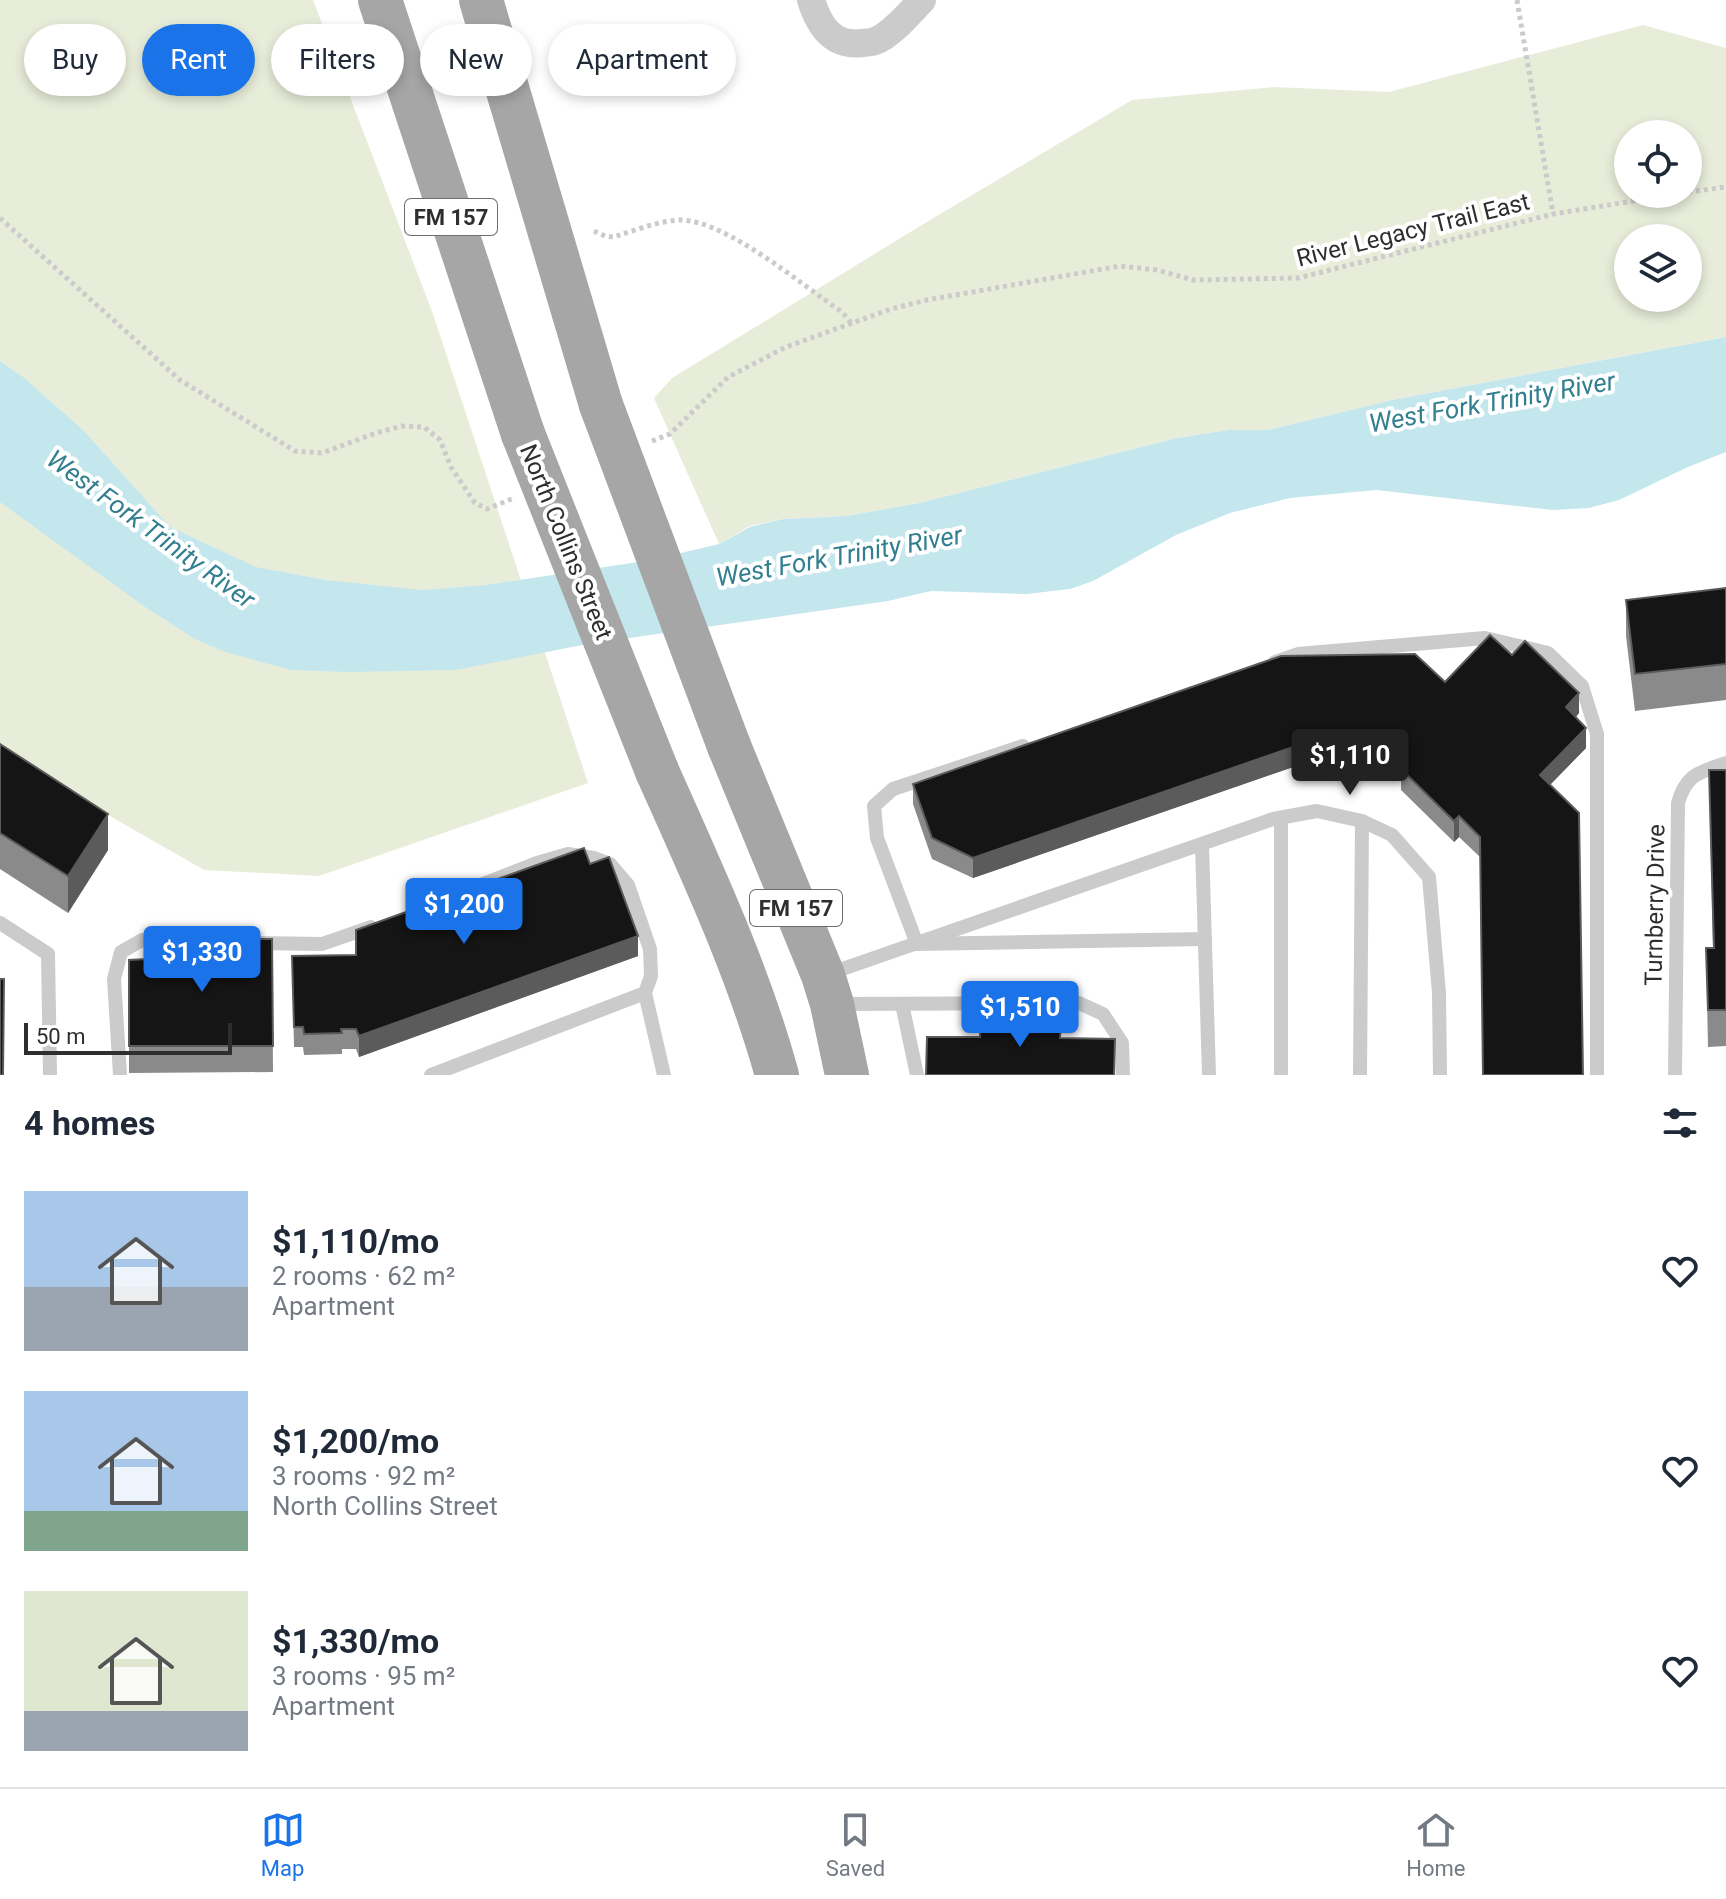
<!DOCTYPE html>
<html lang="en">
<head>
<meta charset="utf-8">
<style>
  body { margin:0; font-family:Roboto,sans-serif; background:#f6f6f7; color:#1f2937; height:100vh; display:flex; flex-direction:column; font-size:30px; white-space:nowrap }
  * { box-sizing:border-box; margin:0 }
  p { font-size:26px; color:#747a83 }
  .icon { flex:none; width:44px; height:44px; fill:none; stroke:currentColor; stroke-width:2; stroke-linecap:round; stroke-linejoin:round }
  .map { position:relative; height:1075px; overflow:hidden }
  .details { display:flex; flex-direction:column; background:#fff; flex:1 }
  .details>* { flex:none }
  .hud { position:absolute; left:24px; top:24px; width:800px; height:72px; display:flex; gap:16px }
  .buttons { position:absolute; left:1614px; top:120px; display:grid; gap:16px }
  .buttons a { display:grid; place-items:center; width:88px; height:88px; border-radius:50%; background:#fff; box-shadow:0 4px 12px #0003; font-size:40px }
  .scale { position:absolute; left:24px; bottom:20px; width:208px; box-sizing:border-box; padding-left:8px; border:4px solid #2e2e2e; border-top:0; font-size:22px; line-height:28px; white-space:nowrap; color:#2e2e2e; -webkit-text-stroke:6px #fff; paint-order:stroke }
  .price { position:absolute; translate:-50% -68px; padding:0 18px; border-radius:8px; background:#1a73e8; color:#fff; font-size:26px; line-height:52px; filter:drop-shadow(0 2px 4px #0008) }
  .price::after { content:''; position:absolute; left:50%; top:48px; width:24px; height:18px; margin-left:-12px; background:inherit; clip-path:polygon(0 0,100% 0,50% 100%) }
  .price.current { background:#222; color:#fff }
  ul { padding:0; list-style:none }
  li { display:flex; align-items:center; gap:24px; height:200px; padding:0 24px }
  li span { display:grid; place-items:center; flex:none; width:224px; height:160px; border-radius:0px; color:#555 }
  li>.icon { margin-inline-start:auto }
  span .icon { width:96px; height:96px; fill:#fffc; stroke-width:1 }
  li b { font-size:34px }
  h2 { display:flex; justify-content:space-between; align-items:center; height:96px; padding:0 24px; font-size:34px }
  .pill { padding:0 28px; border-radius:36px; background:#fff; box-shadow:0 4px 12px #0003; font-size:28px; line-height:72px }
  .pill.current { background:#1a73e8; color:#fff }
  .dock { display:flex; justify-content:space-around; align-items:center; height:112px; border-top:2px solid #e0e1e3; background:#fff; font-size:22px; color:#747a83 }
  .dock a { display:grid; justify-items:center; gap:4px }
  .dock .current { color:#1a73e8 }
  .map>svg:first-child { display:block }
</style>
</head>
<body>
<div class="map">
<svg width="1726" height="1075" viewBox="0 0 1726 1075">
  <rect width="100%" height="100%" fill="#fff"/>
  <g fill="#e8edda" fill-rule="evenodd">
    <path d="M0 0H313L433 314 588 783 319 876 204 870 0 753Z"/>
    <path d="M1643 25 1726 48V337L1392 400 1268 430H1228L1177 438 919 503 846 516 783 519 750 526 719 544 654 398 672 378 930 220 1132 100 1274 87 1389 92ZM1628 134H1688V194H1628ZM1628 238H1688V298H1628Z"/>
  </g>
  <path fill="#c4e7ee" d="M1726 337V452L1688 467 1619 500 1589 508 1553 510 1376 490 1290 498 1230 513 1176 535 1093 581 1070 589 1027 594 931 591 888 601 587 644 456 670 347 672 291 670 225 652 195 639 145 607 0 502V361L23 377 84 431 170 527 256 567 325 580 423 590 486 585 651 560 719 544 750 527 783 519 846 516 919 503 1177 438 1228 430H1268L1392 400Z"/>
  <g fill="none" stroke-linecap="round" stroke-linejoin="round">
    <g stroke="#cbcbcb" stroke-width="5" stroke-dasharray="4 4" stroke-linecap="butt">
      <path d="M1517 0 1553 214"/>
      <path d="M1688 192 1726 187"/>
      <path d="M0 218 180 380 295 451 322 453 376 433 402 426 424 427 440 440 451 467 475 503 487 509 514 498"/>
      <path d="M594 231 605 236 613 237C634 231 657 221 680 220 726 220 803 286 842 312L852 324"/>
      <path d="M652 441 670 434 728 377 786 347 891 309 927 300 1120 266 1157 270 1193 280 1298 278 1553 214 1677 194"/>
    </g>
    <g stroke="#cbcbcb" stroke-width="14">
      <path d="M1275 662 1298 654 1485 638 1548 653 1582 686 1597 734V1075"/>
      <path d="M1023 746 893 789 874 806 877 838 917 944 1205 939"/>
      <path d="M1202 845 1209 1075"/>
      <path d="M450 897 537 863 568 854 594 858 610 864 628 885 650 949 651 976 645 993 664 1075"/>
      <path d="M0 923 48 954 50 1075"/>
      <path d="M255 943 322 944 371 927"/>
      <path d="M828 974 1273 819 1317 811 1362 821 1392 835 1429 877 1439 993 1440 1075"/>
      <path d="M836 1004 1079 1003 1103 1014 1122 1043 1123 1075"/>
      <path d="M902 1004 917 1075"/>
      <path d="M120 1075 114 979 121 952 142 940 166 941"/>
      <path d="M431 1075 645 993"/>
      <path d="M1281 1075V818"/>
      <path d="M1360 1075 1362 821"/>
      <path d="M1675 1075 1678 803C1686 774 1700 772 1726 763"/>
    </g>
    <path stroke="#cbcbcb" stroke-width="28" d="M811 0C819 26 832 47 863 43 867 42 871 43 875 41 890 36 911 12 922 0"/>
    <g stroke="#a6a6a6" stroke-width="44">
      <path d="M380 0 523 434"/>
      <path d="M481 0 601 405"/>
      <path d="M729 746 823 975 832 1004 847 1075"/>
      <path d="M657 771C701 870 748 970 777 1075"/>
    </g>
    <g stroke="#a6a6a6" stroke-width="44">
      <path d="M601 405 729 746"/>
      <path d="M523 434 657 771"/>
    </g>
  </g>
  <g fill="#8a8a8a">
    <path d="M1726 588V700L1635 711 1626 636V600Z"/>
    <path d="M1445 682 1579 713 1576 717 1586 748 1480 857 1459 837 1454 842 1401 790V781L1384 764 1296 766 973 878 932 859 913 804V784Z"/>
    <path d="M0 744 108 850 68 913 0 869Z"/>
    <path d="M1709 770H1726V1046L1708 1047 1706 948H1713Z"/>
    <path d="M590 864 638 956 359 1057 356 1049H342V1054L304 1055 303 1047H294L292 956 356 955Z"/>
    <path d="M272 939 273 1072 129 1073V960L148 959Z"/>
  </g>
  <g fill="#5b5b5b">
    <path d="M1579 693V713L1566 728V707Z"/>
    <path d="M1586 728V748L1540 795V775Z"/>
    <path d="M1296 746V766L973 878V858Z"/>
    <path d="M108 814V850L68 913V876Z"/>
    <path d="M1459 816V837L1454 842V821Z"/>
    <path d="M638 936V956L359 1057V1036Z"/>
  </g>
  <g fill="#151515" stroke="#5b5b5b" stroke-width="2">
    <path d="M1726 588V664L1635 674 1626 600Z"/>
    <path d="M1490 635 1512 655 1525 641 1579 693 1566 707 1586 728 1540 775 1579 813 1583 1075H1483L1480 837 1459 816 1454 821 1401 769 1405 765 1384 744 1296 746 973 858 932 838 913 784 1281 656 1415 654 1445 682Z"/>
    <path d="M0 744 108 814 68 876 0 833Z"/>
    <path d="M1709 770H1726V1010H1708L1706 948H1714Z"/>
    <path d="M584 848 590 864 609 857 638 936 359 1036 356 1029H341L342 1033 304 1034 303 1027H294L292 956 356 955V930Z"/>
    <path d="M148 939H272L273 1046H129V960L148 959Z"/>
    <path d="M0 979H4L3 1075H0Z"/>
    <path d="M981 1010 1061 1011 1060 1038 1115 1039 1114 1075H926L927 1037H980Z"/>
  </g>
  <g text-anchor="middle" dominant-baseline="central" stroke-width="8" stroke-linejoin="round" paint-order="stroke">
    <g fill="#fff" stroke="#6d6d6d" stroke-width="2">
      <rect x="405" y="199" width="92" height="36" rx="6"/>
      <rect x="750" y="890" width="92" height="36" rx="6"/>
    </g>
    <g font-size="22" font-weight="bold" fill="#2e2e2e">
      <text x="451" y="217">FM 157</text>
      <text x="796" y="908">FM 157</text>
    </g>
    <g font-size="24" fill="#2e2e2e" stroke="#fff">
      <text transform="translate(1413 230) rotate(-14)">River Legacy Trail East</text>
      <text transform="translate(566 542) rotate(68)">North Collins Street</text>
      <text transform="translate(1655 905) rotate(-89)">Turnberry Drive</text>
    </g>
    <g font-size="26" font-style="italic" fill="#327f90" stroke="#fff">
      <text transform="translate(1492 402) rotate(-10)">West Fork Trinity River</text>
      <text transform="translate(151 529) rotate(36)">West Fork Trinity River</text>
      <text transform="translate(839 556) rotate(-10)">West Fork Trinity River</text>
    </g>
  </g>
</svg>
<div class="buttons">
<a><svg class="icon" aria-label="locate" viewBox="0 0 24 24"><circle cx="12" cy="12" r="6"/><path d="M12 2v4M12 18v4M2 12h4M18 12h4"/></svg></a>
<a><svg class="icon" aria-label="layers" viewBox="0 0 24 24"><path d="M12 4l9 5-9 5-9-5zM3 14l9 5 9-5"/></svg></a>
</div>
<div class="scale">50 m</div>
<b class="price current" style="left:1350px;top:797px">$1,110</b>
<b class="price" style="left:464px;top:946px">$1,200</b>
<b class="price" style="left:202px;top:994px">$1,330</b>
<b class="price" style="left:1020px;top:1049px">$1,510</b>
<div class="hud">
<a class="pill">Buy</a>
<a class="pill current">Rent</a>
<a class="pill">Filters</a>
<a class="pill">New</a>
<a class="pill">Apartment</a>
</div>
</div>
<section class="details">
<h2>4 homes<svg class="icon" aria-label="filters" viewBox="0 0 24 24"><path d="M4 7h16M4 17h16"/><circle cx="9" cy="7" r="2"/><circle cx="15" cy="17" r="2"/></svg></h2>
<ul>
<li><span style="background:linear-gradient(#a9c7e8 60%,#9aa5b1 0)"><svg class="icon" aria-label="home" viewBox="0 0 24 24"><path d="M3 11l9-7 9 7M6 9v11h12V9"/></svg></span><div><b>$1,110/mo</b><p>2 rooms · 62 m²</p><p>Apartment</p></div><svg class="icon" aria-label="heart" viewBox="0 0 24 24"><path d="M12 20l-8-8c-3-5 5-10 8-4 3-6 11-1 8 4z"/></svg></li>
<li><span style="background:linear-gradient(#a9c7e8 75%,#7fa58c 0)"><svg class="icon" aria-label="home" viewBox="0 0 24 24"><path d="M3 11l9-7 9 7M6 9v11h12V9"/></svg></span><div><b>$1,200/mo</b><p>3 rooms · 92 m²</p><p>North Collins Street</p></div><svg class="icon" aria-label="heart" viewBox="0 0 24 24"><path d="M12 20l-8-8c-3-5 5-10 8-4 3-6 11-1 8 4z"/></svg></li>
<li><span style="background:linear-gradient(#dfe7d0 75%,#9aa5b1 0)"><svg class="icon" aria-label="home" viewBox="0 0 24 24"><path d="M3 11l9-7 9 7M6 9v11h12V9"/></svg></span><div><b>$1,330/mo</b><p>3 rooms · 95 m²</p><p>Apartment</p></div><svg class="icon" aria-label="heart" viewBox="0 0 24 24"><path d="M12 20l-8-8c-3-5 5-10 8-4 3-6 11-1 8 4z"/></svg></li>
</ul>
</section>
<nav class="dock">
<a class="current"><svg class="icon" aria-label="map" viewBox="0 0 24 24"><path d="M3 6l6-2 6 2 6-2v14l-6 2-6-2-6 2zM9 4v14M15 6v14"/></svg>Map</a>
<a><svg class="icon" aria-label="saved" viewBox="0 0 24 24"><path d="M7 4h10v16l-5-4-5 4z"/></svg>Saved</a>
<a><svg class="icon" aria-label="home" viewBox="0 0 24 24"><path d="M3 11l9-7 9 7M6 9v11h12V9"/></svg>Home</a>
</nav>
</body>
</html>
